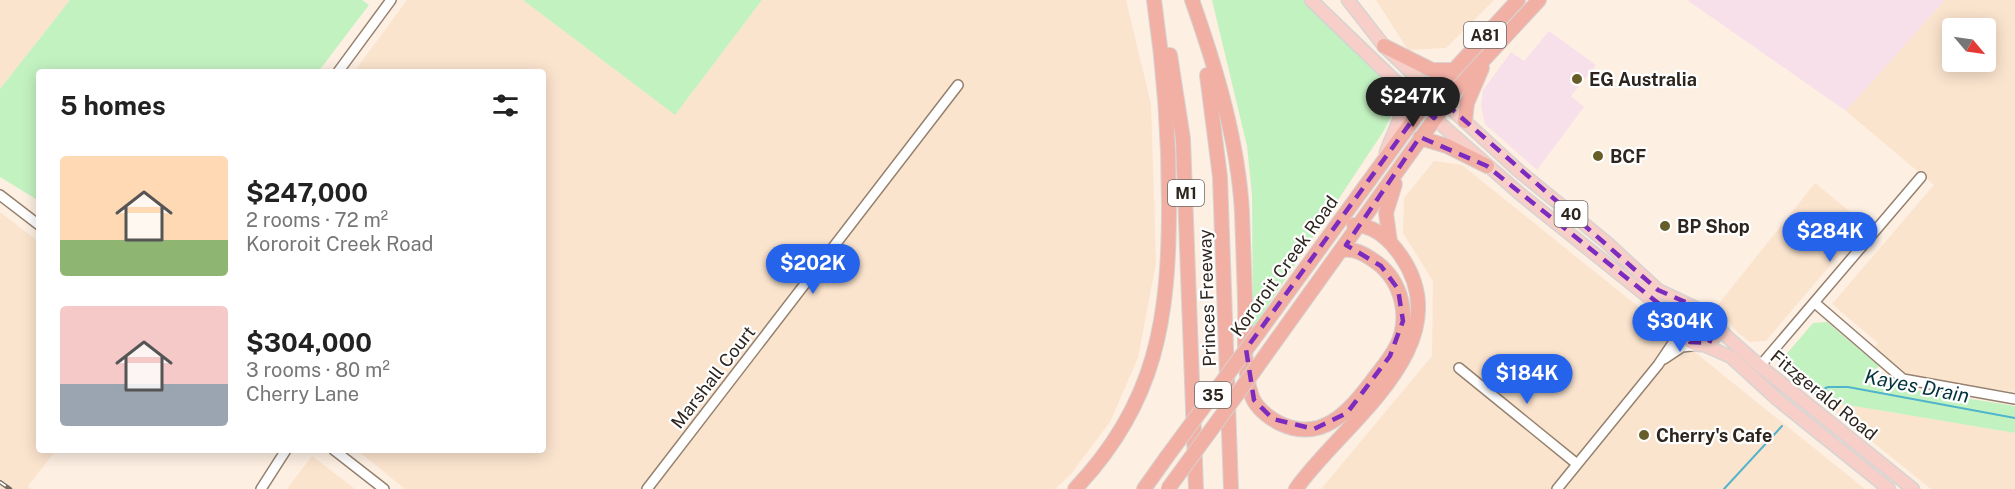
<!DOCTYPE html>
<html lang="en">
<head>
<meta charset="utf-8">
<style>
  body { margin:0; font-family:"Public Sans",sans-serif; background:#f2f2f2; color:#222; height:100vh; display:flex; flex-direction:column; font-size:22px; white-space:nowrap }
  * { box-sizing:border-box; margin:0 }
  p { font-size:20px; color:#767676 }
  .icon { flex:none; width:33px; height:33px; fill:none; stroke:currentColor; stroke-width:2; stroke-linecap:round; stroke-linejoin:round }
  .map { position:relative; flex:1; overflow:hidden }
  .details { position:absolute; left:36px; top:69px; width:510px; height:384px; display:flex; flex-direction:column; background:#fff; border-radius:6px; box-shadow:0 3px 15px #0003 }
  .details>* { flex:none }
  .needle { width:39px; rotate:119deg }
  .tools { position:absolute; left:1942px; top:18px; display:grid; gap:12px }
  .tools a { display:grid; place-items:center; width:54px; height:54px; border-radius:6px; background:#fff; box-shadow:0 3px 15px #0003; font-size:30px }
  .price { position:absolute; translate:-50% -51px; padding:0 14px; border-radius:21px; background:#2563eb; color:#fff; font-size:20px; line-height:39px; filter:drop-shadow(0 2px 3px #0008) }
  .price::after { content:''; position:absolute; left:50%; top:36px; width:18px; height:14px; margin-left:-9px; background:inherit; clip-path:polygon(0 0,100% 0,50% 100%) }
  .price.current { background:#222; color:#fff }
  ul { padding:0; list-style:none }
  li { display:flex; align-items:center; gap:18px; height:150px; padding:0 24px }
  li span { display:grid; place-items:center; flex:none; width:168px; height:120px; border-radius:6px; color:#555 }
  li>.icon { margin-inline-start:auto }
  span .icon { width:72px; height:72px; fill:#fffc; stroke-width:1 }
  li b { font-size:26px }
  h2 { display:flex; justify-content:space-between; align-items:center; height:72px; padding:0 24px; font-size:26px }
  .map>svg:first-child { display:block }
</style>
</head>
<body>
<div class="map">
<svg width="2015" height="489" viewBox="0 0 2015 489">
  <rect width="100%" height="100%" fill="#fdefe2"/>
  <g fill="#f8e0eb">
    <path d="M1687 0H1945L1846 111Z"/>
    <path d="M1549 31 1596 65 1571 96 1584 107 1537 170 1485 124 1481 106 1483 90 1511 52 1524 61Z"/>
  </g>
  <g fill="#fbe4ce" fill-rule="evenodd">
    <path d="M0 0H70L0 89Z"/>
    <path d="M407 0H523L675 115 762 0H1126L1151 104 1156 263 1138 358 1110 422 1071 474 1055 489H405L357 450H543V72H354Z"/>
    <path d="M1376 0H1494L1446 48 1408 50Z"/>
    <path d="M1945 0H2015V392L1908 377 1875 347 1878 343 1832 304 1934 185 1846 111ZM1953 28H1986V62H1953Z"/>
    <path d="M1434 161 1462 165 1865 489H1321L1432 356 1433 281 1403 233 1404 198Z"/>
    <path d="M1815 183 1865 224 1766 341 1750 342 1737 332 1717 306Z"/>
    <path d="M0 212 39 242V450H56L28 486 30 489H0Z"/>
    <path d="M1842 404 2015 433V489H1931L1827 405Z"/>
    <path d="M312 456 355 489H287Z"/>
  </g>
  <g fill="#c3f2c1">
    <path d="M70 0H362L369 5 318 72H39V201L0 177V89Z"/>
    <path d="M523 0H762L675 115Z"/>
    <path d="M1212 0H1304L1397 94 1396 107 1383 132 1253 328 1252 195 1247 146Z"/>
    <path d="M1827 322 1879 366 1866 382 2015 406V433L1842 404 1827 405 1778 364 1813 323Z"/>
  </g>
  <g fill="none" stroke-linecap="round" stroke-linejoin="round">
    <g stroke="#50b4cb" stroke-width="2">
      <path d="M1815 393 1828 387H1848L2015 418"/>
      <path d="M1724 489 1782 426"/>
    </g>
    <g stroke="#96816e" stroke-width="12">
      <g id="minor">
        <path d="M338 72 391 0"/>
        <path d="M0 195 39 225"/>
        <path d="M1815 303 1903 379 2015 399"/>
        <path d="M1664 359 1682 347 1700 345"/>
        <path d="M1760 366 1921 177"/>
        <path d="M1459 368 1577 464"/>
        <path d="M334 450 384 489"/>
        <path d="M261 489 286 450"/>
        <path d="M647 489 958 85"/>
        <path d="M1557 489 1658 365 1683 328"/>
      </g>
    </g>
    <g stroke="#d5d4d2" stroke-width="15">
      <g id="major">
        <path d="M1311 0 1422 107"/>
        <path d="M1348 0 1384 46 1433 93"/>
        <path d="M1446 104 1519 171 1606 242 1658 290 1702 311"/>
        <path d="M1434 118 1519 193 1683 325"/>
        <path d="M1386 152 1405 106 1404 90"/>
        <circle cx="1700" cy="328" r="17"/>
        <path d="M1717 325 1725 335 1760 366 1913 489"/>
        <path d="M1704 345 1731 357 1777 399 1889 489"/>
      </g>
    </g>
    <g stroke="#d5d4d2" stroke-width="16">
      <g id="highway">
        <path d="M1192 0C1216 68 1238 141 1242 212 1243 241 1244 270 1245 299 1246 329 1242 364 1251 394 1255 407 1268 417 1279 423 1322 444 1349 411 1372 381 1380 370 1390 359 1396 347 1411 318 1402 281 1376 262 1366 255 1355 248 1343 250"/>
        <path d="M1384 46 1432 70H1452"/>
        <path d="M1170 55 1183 139 1196 489"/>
        <path d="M1207 75 1220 177 1231 489"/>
        <path d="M1465 121 1467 103 1482 68"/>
        <path d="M1420 138 1447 146 1487 166"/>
        <path d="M1390 242 1386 213 1395 184"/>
        <path d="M1259 332 1433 93 1518 0"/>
        <path d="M1257 367 1454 92 1539 0"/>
        <path d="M1075 489C1157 403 1169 318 1169 204 1169 135 1164 68 1154 0"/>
        <path d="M1144 489 1166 458"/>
        <path d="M1296 489C1341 424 1463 346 1401 256 1390 240 1375 225 1354 225"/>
      </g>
    </g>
    <use href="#minor" stroke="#fff" stroke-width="9"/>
    <use href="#major" stroke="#f7cfc8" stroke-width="12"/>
    <use href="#highway" stroke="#f2afa4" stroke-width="14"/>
    <g stroke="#746a60" stroke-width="4.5">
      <path id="rail" d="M0 482 10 489"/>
    </g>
    <use href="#rail" stroke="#fff" stroke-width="2" stroke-dasharray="7" stroke-linecap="butt"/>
    <g stroke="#d5d4d2" stroke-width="16" stroke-linecap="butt">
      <g id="highway-bridge">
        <path d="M1166 458 1259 332"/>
        <path d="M1168 489 1257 367"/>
      </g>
    </g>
    <use href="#highway-bridge" stroke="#f2afa4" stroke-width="14"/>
  </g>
  <path fill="none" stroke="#7b2cbf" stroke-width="4.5" stroke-dasharray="12 8" stroke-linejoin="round" d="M1446 104 1658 290 1708 312 1717 325 1709 343 1690 342 1673 315 1487 166 1420 137 1346 245 1381 266 1398 289 1403 321 1390 356 1347 413 1314 429 1273 419 1254 400 1246 349 1422 107 1434 118Z"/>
  <g fill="#665d29" stroke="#fff" stroke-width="2">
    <circle cx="1577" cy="79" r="6"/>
    <circle cx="1598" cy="156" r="6"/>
    <circle cx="1665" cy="226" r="6"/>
    <circle cx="1644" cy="435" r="6"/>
  </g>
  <g text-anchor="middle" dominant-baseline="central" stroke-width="4.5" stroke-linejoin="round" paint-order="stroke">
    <g fill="#fff" stroke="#6d6762" stroke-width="1.5">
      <rect x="1464" y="22" width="42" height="26" rx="4.5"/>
      <rect x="1168" y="180" width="36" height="26" rx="4.5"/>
      <rect x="1554.5" y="201" width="33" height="26" rx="4.5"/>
      <rect x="1195" y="382" width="36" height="26" rx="4.5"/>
    </g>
    <g font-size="16" font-weight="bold" fill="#2e261e">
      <text x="1485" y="35">A81</text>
      <text x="1186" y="193">M1</text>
      <text x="1571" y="214">40</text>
      <text x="1213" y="395">35</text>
    </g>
    <g font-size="18" font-weight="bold" fill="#2e261e" stroke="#fff" text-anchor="start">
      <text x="1589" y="79">EG Australia</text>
      <text x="1610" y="156">BCF</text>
      <text x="1677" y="226">BP Shop</text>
      <text x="1656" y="435">Cherry's Cafe</text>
    </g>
    <g font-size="18" fill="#2e261e" stroke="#fff">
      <text transform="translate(1284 266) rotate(-54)">Kororoit Creek Road</text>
      <text transform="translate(1207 298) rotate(-92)">Princes Freeway</text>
      <text transform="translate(713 377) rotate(-52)">Marshall Court</text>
      <text transform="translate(1824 395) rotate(39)">Fitzgerald Road</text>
    </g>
    <g font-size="20" font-style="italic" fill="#03343e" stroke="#fff">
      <text transform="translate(1917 386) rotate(11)">Kayes Drain</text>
    </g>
  </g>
</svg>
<div class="tools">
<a><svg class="needle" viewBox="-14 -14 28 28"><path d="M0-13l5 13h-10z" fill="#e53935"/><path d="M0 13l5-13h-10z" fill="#767676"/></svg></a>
</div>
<b class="price current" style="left:1413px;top:128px">$247K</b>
<b class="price" style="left:1830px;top:263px">$284K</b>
<b class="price" style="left:813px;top:295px">$202K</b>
<b class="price" style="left:1680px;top:353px">$304K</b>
<b class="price" style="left:1527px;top:405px">$184K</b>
<section class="details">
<h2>5 homes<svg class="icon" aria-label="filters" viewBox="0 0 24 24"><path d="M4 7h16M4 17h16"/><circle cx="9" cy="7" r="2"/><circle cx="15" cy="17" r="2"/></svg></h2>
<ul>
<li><span style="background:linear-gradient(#ffd9b3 70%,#8fb573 0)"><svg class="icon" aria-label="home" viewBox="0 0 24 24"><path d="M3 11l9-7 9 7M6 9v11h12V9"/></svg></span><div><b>$247,000</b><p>2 rooms · 72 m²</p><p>Kororoit Creek Road</p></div></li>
<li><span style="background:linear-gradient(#f6c9c9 65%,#9aa5b1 0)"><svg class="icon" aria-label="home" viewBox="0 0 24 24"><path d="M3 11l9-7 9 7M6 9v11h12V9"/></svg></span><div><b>$304,000</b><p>3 rooms · 80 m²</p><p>Cherry Lane</p></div></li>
</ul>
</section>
</div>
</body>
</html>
